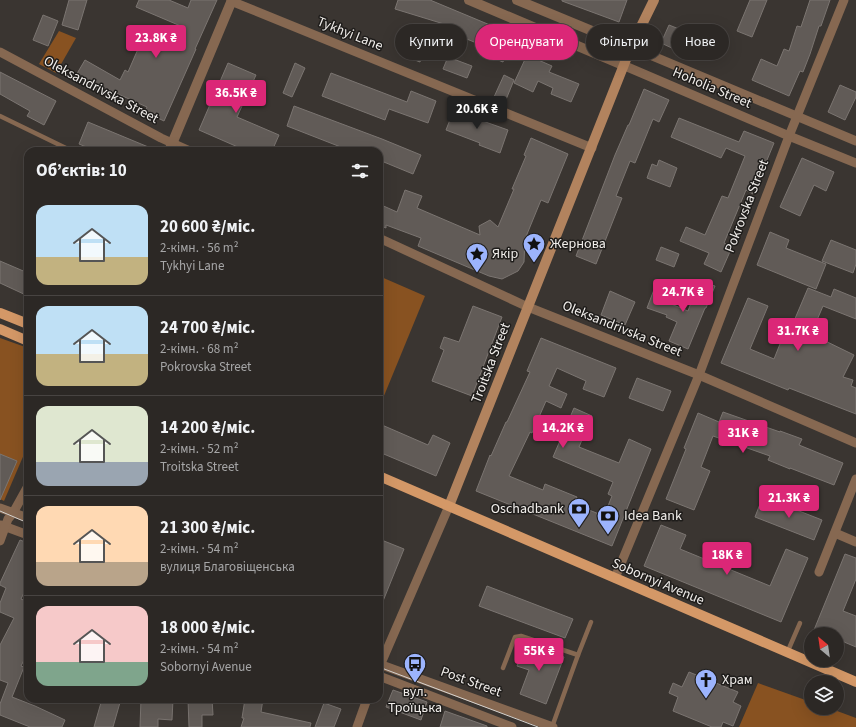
<!DOCTYPE html>
<html lang="uk">
<head>
<meta charset="utf-8">
<style>
  body { margin:0; font-family:"Source Sans 3",sans-serif; background:#34302d; color:#f1f3f6; height:100vh; display:flex; flex-direction:column; font-size:15px; white-space:nowrap }
  * { box-sizing:border-box; margin:0 }
  p { font-size:13px; color:#a6a6a7 }
  .icon { flex:none; width:22px; height:22px; fill:none; stroke:currentColor; stroke-width:2; stroke-linecap:round; stroke-linejoin:round }
  .map { position:relative; flex:1; overflow:hidden }
  .panel { position:absolute; left:24px; top:147px; width:359px; height:556px; display:flex; flex-direction:column; background:#2c2825; border-radius:12px; box-shadow:0 4px 16px #0002,0 0 0 1px #484442 }
  .panel>* { flex:none }
  .hud { position:absolute; left:395px; top:24px; width:380px; height:36px; display:flex; gap:8px }
  .needle { width:26px; rotate:331deg }
  .controls { position:absolute; left:804px; top:627px; display:grid; gap:8px }
  .controls a { display:grid; place-items:center; width:40px; height:40px; border-radius:50%; background:#2c2825; box-shadow:0 4px 16px #0002,0 0 0 1px #484442; font-size:20px }
  .price { position:absolute; translate:-50% -34px; padding:0 9px; border-radius:4px; background:#db2777; color:#fff; font-size:13px; line-height:26px; filter:drop-shadow(0 1px 2px #0008) }
  .price::after { content:''; position:absolute; left:50%; top:24px; width:12px; height:9px; margin-left:-6px; background:inherit; clip-path:polygon(0 0,100% 0,50% 100%) }
  .price.selected { background:#222; color:#fff }
  ul { padding:0; list-style:none }
  li { display:flex; align-items:center; gap:12px; height:100px; padding:0 12px }
  li+li { border-top:1px solid #484442 }
  li span { display:grid; place-items:center; flex:none; width:112px; height:80px; border-radius:12px; color:#555 }
  li>.icon { margin-inline-start:auto }
  span .icon { width:48px; height:48px; fill:#fffc; stroke-width:1 }
  li b { font-size:17px }
  h2 { display:flex; justify-content:space-between; align-items:center; height:48px; padding:0 12px; font-size:17px }
  .chip { padding:0 14px; border-radius:18px; background:#2c2825; box-shadow:0 4px 16px #0002,0 0 0 1px #484442; font-size:14px; line-height:36px }
  .chip.selected { background:#db2777; color:#fff }
  .map>svg:first-child { display:block }
</style>
</head>
<body>
<div class="map">
<svg width="856" height="727" viewBox="0 0 856 727">
  <rect width="100%" height="100%" fill="#3a3531"/>
  <g fill="#885221">
    <path d="M59 31 76 38 56 73 39 64Z"/>
    <path d="M379 276 425 296 379 408Z"/>
    <path d="M0 338 28 348V445L4 501 0 499Z"/>
    <path d="M758 683 811 702V708H829L856 718V727H739Z"/>
  </g>
  <g fill="#615b57" stroke="#7b7571">
    <path d="M69 0H87L78 30 62 25Z"/>
    <path d="M139 0H169L188 8 191 0H217L195 49H196L164 121 145 112 147 107 109 90 106 95 75 77 85 60 120 80 125 70 128 72 145 33 174 47 183 27 136 7Z"/>
    <path d="M398 0H430L514 35 503 62 481 53 484 46 442 29 444 24 395 9Z"/>
    <path d="M562 0H627L619 22 562 1Z"/>
    <path d="M750 0H767L752 37 737 31Z"/>
    <path d="M810 0H830L821 26H819L810 54 803 72 800 71 789 96 752 80 761 59 777 66 784 49 789 51 797 26 801 27Z"/>
    <path d="M43 15 58 21 48 46 33 40Z"/>
    <path d="M669 25 704 39V37L718 42 711 60 689 51 687 55 661 43Z"/>
    <path d="M407 43 424 50 420 62 402 55Z"/>
    <path d="M527 55 552 66 549 72 579 84 571 102 551 94 553 88 538 81 533 92 514 83Z"/>
    <path d="M448 57 472 66 467 78 443 69Z"/>
    <path d="M228 63 256 75 237 117 279 135 272 151H247L199 130Z"/>
    <path d="M295 63 305 68 292 97 283 93Z"/>
    <path d="M0 72 56 101 44 125 27 116 30 111 0 94Z"/>
    <path d="M331 73 407 102 411 91 436 101 428 123 389 109 385 120 322 96Z"/>
    <path d="M504 75 514 80 505 102 494 97Z"/>
    <path d="M840 85 856 92V97L845 120 828 112Z"/>
    <path d="M644 89 669 100 659 122 653 119 635 163 630 161 616 196 622 198 596 264 576 256 615 155 628 125H629Z"/>
    <path d="M294 106 382 139 421 155 413 174 379 160V151H351L287 126Z"/>
    <path d="M455 107 481 117 480 120 508 130 500 153 479 145 480 143 446 130Z"/>
    <path d="M679 118 739 142 744 131 774 143 753 194 746 190 724 243 732 247 721 272 704 264 709 253 680 241 686 227 705 235 722 196 728 198 745 156 726 148 721 158 671 137Z"/>
    <path d="M88 122 158 151H96L79 144Z"/>
    <path d="M531 138 568 154 548 203 541 200 525 239 524 262 518 271 502 279 489 276 418 246 421 238 386 225V228L379 225V204L397 212 405 190 422 196 417 208 480 235 479 226 490 220 498 227 514 189H512L526 156 524 155Z"/>
    <path d="M802 158 834 172 826 191 814 185 800 216 780 207Z"/>
    <path d="M659 160 677 168 670 187 647 178 652 164 657 166Z"/>
    <path d="M770 232 789 240 786 248 826 264 816 289 757 265Z"/>
    <path d="M831 240 856 250V264L853 273 822 261Z"/>
    <path d="M661 247 679 254 674 267 656 260Z"/>
    <path d="M0 261 28 273V296L0 283Z"/>
    <path d="M699 281 715 286 706 308H705L688 349 669 341 677 322 666 317 667 315 647 308 655 287 667 292 664 301 688 311Z"/>
    <path d="M808 288 831 297 834 289 856 298V319L823 306 811 334 854 355 843 377 853 380 851 386 856 388V414L789 388 788 390 721 363 748 298 768 306 750 349 774 359 790 319 794 321Z"/>
    <path d="M610 291 635 302 625 325 601 315Z"/>
    <path d="M473 306 502 317 472 396 432 381 444 350 440 348 444 337 459 342Z"/>
    <path d="M541 338 616 368 604 397 583 389 586 381 557 368 549 386 567 394 561 408 546 401 532 433 530 432 509 476 543 490 545 484 577 497 574 504 604 516 612 496 608 494 613 482 553 457 574 408 592 416 579 447 619 463 629 439 651 449 612 546 476 491 490 455 491 456 506 422H507L530 372 527 371Z"/>
    <path d="M637 378 671 391 663 411 629 398Z"/>
    <path d="M723 412 780 432V431L802 439 799 445 843 463 834 485 790 468V469L768 460 770 456 713 436 701 467 710 471 694 510 666 499 686 449 684 448 698 413 719 422Z"/>
    <path d="M382 425 428 445 433 435 450 443 436 476 379 452V431Z"/>
    <path d="M0 454 17 461 0 500Z"/>
    <path d="M762 499 793 511 794 509 822 520 814 540 755 517Z"/>
    <path d="M661 525 686 535 680 549 770 586 786 549 808 558 781 622 644 566Z"/>
    <path d="M379 539 404 549 379 611Z"/>
    <path d="M20 540 28 543V584L21 599 28 602V652L21 666 24 667 12 697 35 706 65 720 62 727H30L0 715V704L8 683 0 680V645L14 618 0 612V603L6 588 0 585V583Z"/>
    <path d="M845 554 856 558V579L843 611 856 616V647L837 639V634H824L814 630Z"/>
    <path d="M487 586 573 619 565 638 479 606Z"/>
    <path d="M526 643 564 657 546 704 520 694 529 670 517 666Z"/>
    <path d="M689 672 738 692 733 702 741 706 733 726 723 722 721 727H712L673 711 678 697 669 693 673 683 682 687Z"/>
    <path d="M393 690 427 702 421 720 386 707Z"/>
    <path d="M102 699H121L113 727H94Z"/>
    <path d="M141 699H173L172 720 158 719V727H140Z"/>
    <path d="M188 699H212L213 715H202V727H189Z"/>
    <path d="M245 699H263L261 712 311 723 310 727H241L244 718H242Z"/>
    <path d="M324 703 341 709 334 727H315Z"/>
    <path d="M445 711 487 726V727H440Z"/>
  </g>
  <g fill="none" stroke-linecap="round" stroke-linejoin="round">
    <g stroke="#866851" stroke-width="4.5">
      <path d="M0 116 72 151"/>
      <path d="M787 653 800 623"/>
      <path d="M503 668 515 637 521 636 578 655"/>
      <path d="M552 727 578 655 591 622"/>
    </g>
    <g stroke="#866851" stroke-width="9">
      <path d="M231 1 592 148"/>
      <path d="M631 47 856 141"/>
      <path d="M0 52 161 138 190 151"/>
      <path d="M625 66 789 136 856 163"/>
      <path d="M379 238 528 307 699 375 856 443"/>
      <path d="M0 508 28 518"/>
      <path d="M1 525 28 535"/>
      <path d="M835 533 856 542"/>
      <path d="M0 541 8 519 13 513 28 486"/>
      <path d="M819 572 856 479"/>
      <path d="M615 578 699 375 789 136 844 0"/>
      <path d="M379 664 553 727"/>
      <path d="M379 668 449 506"/>
      <path d="M379 676 512 727"/>
      <path d="M357 727 367 699"/>
    </g>
    <g stroke="#866851" stroke-width="10">
      <path d="M469 0 625 66"/>
      <path d="M517 0 631 47"/>
      <path d="M169 151 232 0"/>
    </g>
    <path stroke="#b2835e" stroke-width="10" d="M449 506 631 47 654 0"/>
    <g stroke="#d49867" stroke-width="10">
      <path d="M0 313 28 324"/>
      <path d="M0 329 28 341"/>
      <path d="M379 476 782 650 856 682"/>
    </g>
    <g stroke="#d6d3cf" stroke-width="1">
      <path d="M0 511 28 523"/>
      <path d="M379 667 538 727"/>
    </g>
  </g>
  <defs>
    <g id="sight-pin" transform="scale(1.15)"><path d="M0 17L-7.5 6A9.5 9.5 0 1 1 7.5 6Z" fill="#9cb4fd" stroke="#1f1d1b"/><path d="M0-6L1.8-2.2L6-1.7L2.9 1.2L3.7 5.4L0 3.3L-3.7 5.4L-2.9 1.2L-6-1.7L-1.8-2.2Z" fill="#111"/></g>
    <g id="bank-pin" transform="scale(1.15)"><path d="M0 17L-7.5 6A9.5 9.5 0 1 1 7.5 6Z" fill="#9cb4fd" stroke="#1f1d1b"/><path d="M-6-4H6V4H-6ZM0-2.3a2.3 2.3 0 1 0 0 4.6a2.3 2.3 0 1 0 0-4.6Z" fill="#111"/></g>
    <g id="bus-pin" transform="scale(1.15)"><path d="M0 17L-7.5 6A9.5 9.5 0 1 1 7.5 6Z" fill="#9cb4fd" stroke="#1f1d1b"/><path d="M-5-6H5V4H4V6H2V4H-2V6H-4V4H-5ZM-3.5-4V0h7V-4ZM-3.5 1.2v1.5H-2V1.2ZM2 1.2v1.5H3.5V1.2Z" fill="#111"/></g>
    <g id="church-pin" transform="scale(1.15)"><path d="M0 17L-7.5 6A9.5 9.5 0 1 1 7.5 6Z" fill="#9cb4fd" stroke="#1f1d1b"/><path d="M-1.2-6h2.4v3.5h3.3v2.4h-3.3V6h-2.4V-.1h-3.3v-2.4h3.3Z" fill="#111"/></g>
  </defs>
  <g fill-rule="evenodd">
    <use href="#sight-pin" x="534" y="244"/>
    <use href="#sight-pin" x="477" y="254"/>
    <use href="#bank-pin" x="579" y="509"/>
    <use href="#bank-pin" x="608" y="516"/>
    <use href="#bus-pin" x="415" y="664"/>
    <use href="#church-pin" x="706" y="680"/>
  </g>
  <g text-anchor="middle" dominant-baseline="central" stroke-width="3" stroke-linejoin="round" paint-order="stroke">
    <g font-size="14" fill="#f1eeeb" stroke="#1f1d1b">
      <text transform="translate(350 34) rotate(22)">Tykhyi Lane</text>
      <text transform="translate(712 88) rotate(23)">Hoholia Street</text>
      <text transform="translate(101 90) rotate(28)">Oleksandrivska Street</text>
      <text transform="translate(747 206) rotate(-69)">Pokrovska Street</text>
      <text transform="translate(622 329) rotate(22)">Oleksandrivska Street</text>
      <text transform="translate(491 363) rotate(-69)">Troitska Street</text>
      <text transform="translate(658 582) rotate(23)">Sobornyi Avenue</text>
      <text transform="translate(471 682) rotate(20)">Post Street</text>
    </g>
    <g font-size="14" fill="#f1eeeb" stroke="#1f1d1b" text-anchor="start">
      <text x="550" y="244">Жернова</text>
      <text x="492" y="254">Якір</text>
      <text x="564" y="509" text-anchor="end">Oschadbank</text>
      <text x="624" y="516">Idea Bank</text>
      <text x="722" y="680">Храм</text>
      <text x="415" y="692" text-anchor="middle">вул.<tspan x="415" dy="16">Троїцька</tspan></text>
    </g>
  </g>
</svg>
<div class="controls">
<a><svg class="needle" viewBox="-14 -14 28 28"><path d="M0-13l5 13h-10z" fill="#e53935"/><path d="M0 13l5-13h-10z" fill="#a6a6a7"/></svg></a>
<a><svg class="icon" aria-label="layers" viewBox="0 0 24 24"><path d="M12 4l9 5-9 5-9-5zM3 14l9 5 9-5"/></svg></a>
</div>
<b class="price" style="left:156px;top:59px">23.8K ₴</b>
<b class="price" style="left:236px;top:114px">36.5K ₴</b>
<b class="price selected" style="left:477px;top:130px">20.6K ₴</b>
<b class="price" style="left:683px;top:313px">24.7K ₴</b>
<b class="price" style="left:798px;top:352px">31.7K ₴</b>
<b class="price" style="left:563px;top:449px">14.2K ₴</b>
<b class="price" style="left:743px;top:454px">31K ₴</b>
<b class="price" style="left:789px;top:519px">21.3K ₴</b>
<b class="price" style="left:727px;top:576px">18K ₴</b>
<b class="price" style="left:539px;top:672px">55K ₴</b>
<div class="hud">
<a class="chip">Купити</a>
<a class="chip selected">Орендувати</a>
<a class="chip">Фільтри</a>
<a class="chip">Нове</a>
</div>
<section class="panel">
<h2>Об’єктів: 10<svg class="icon" aria-label="filters" viewBox="0 0 24 24"><path d="M4 7h16M4 17h16"/><circle cx="9" cy="7" r="2"/><circle cx="15" cy="17" r="2"/></svg></h2>
<ul>
<li><span style="background:linear-gradient(#bfe0f5 65%,#c2b280 0)"><svg class="icon" aria-label="home" viewBox="0 0 24 24"><path d="M3 11l9-7 9 7M6 9v11h12V9"/></svg></span><div><b>20 600 ₴/міс.</b><p>2-кімн. · 56 m²</p><p>Tykhyi Lane</p></div></li>
<li><span style="background:linear-gradient(#bfe0f5 60%,#c2b280 0)"><svg class="icon" aria-label="home" viewBox="0 0 24 24"><path d="M3 11l9-7 9 7M6 9v11h12V9"/></svg></span><div><b>24 700 ₴/міс.</b><p>2-кімн. · 68 m²</p><p>Pokrovska Street</p></div></li>
<li><span style="background:linear-gradient(#dfe7d0 70%,#9aa5b1 0)"><svg class="icon" aria-label="home" viewBox="0 0 24 24"><path d="M3 11l9-7 9 7M6 9v11h12V9"/></svg></span><div><b>14 200 ₴/міс.</b><p>2-кімн. · 52 m²</p><p>Troitska Street</p></div></li>
<li><span style="background:linear-gradient(#ffd9b3 70%,#b9a48a 0)"><svg class="icon" aria-label="home" viewBox="0 0 24 24"><path d="M3 11l9-7 9 7M6 9v11h12V9"/></svg></span><div><b>21 300 ₴/міс.</b><p>2-кімн. · 54 m²</p><p>вулиця Благовіщенська</p></div></li>
<li><span style="background:linear-gradient(#f6c9c9 70%,#7fa58c 0)"><svg class="icon" aria-label="home" viewBox="0 0 24 24"><path d="M3 11l9-7 9 7M6 9v11h12V9"/></svg></span><div><b>18 000 ₴/міс.</b><p>2-кімн. · 54 m²</p><p>Sobornyi Avenue</p></div></li>
</ul>
</section>
</div>
</body>
</html>
